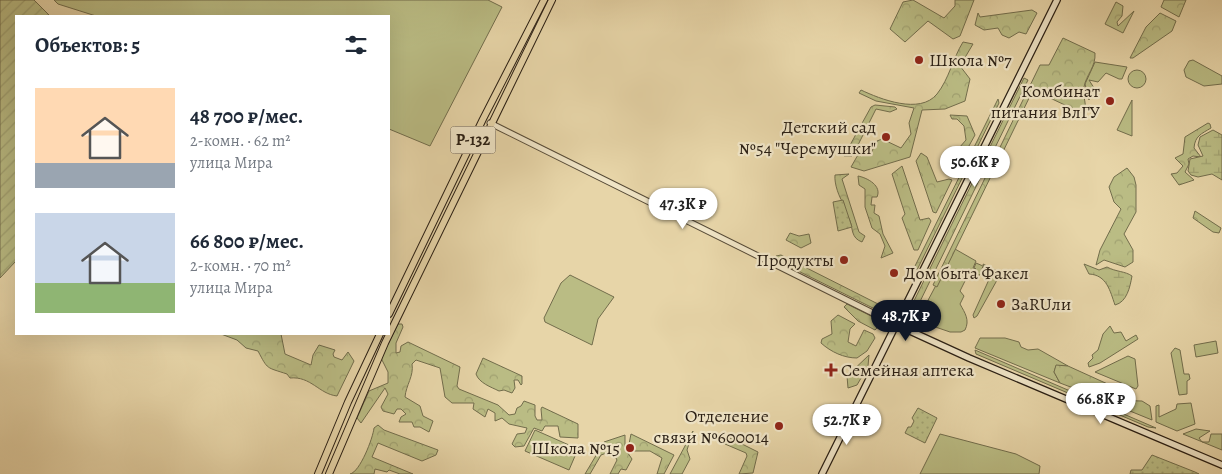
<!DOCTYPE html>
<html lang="ru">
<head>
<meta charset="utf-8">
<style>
  body { margin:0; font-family:Alegreya,serif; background:#f6f6f7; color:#1f2937; height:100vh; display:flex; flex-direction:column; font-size:19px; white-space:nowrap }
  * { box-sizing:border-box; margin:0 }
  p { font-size:16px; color:#747a83 }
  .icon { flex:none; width:28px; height:28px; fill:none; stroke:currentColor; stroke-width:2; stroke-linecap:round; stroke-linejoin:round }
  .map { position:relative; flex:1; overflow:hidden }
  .drawer { position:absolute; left:15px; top:15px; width:375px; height:320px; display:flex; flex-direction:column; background:#fff; border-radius:0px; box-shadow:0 5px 20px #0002 }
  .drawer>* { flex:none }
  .price { position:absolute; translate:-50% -42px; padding:0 11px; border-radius:18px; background:#fff; color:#222; font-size:16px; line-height:32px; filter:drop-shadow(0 1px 2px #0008) }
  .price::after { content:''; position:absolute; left:50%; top:30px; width:15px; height:11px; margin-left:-8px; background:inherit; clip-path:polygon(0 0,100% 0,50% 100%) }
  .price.on { background:#111827; color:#fff }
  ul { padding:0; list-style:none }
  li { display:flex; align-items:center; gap:15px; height:125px; padding:0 20px }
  li span { display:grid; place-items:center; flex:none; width:140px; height:100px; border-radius:0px; color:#555 }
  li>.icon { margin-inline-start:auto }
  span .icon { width:60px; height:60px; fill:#fffc; stroke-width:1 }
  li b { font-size:21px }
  h2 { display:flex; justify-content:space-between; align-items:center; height:60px; padding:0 20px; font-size:21px }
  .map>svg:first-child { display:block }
</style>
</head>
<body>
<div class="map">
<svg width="1222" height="474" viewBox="0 0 1222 474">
  <defs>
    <pattern id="forest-crowns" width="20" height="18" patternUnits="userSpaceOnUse" patternTransform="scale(1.25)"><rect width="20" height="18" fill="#babc84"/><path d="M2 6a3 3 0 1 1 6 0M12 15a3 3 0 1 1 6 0" fill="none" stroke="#a0a171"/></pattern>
    <pattern id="wetland-marsh" width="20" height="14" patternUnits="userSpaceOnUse" patternTransform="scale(1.25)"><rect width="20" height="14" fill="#babc84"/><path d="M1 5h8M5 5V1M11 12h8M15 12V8" fill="none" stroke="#a0a171"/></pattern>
    <pattern id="park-dots" width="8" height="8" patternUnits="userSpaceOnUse" patternTransform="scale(1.25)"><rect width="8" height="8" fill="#babc84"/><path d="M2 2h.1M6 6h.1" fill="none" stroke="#a0a171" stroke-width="1.8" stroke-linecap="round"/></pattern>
    <pattern id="garden-furrows" width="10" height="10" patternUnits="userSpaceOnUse" patternTransform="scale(1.25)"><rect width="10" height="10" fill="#babc84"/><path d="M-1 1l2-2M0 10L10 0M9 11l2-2" fill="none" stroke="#a0a171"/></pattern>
  </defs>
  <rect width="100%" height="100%" fill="#e7d5a8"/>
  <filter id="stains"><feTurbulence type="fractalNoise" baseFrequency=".004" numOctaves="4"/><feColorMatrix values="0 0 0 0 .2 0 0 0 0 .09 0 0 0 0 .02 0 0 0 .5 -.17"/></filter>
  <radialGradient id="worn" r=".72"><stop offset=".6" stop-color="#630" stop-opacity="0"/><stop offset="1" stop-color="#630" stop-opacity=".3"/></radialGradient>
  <g fill="#babc84" stroke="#726d4c">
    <path d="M54 0H488L502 7 430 146 389 129V16H96L58 4Z"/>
    <path d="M1193 60 1222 76V84L1204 86 1186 77 1184 70 1189 61Z"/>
    <path d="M1095 62 1127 67 1122 79H1119L1106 73 1098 82 1089 80 1094 88 1089 100 1085 84Z"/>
    <circle cx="1137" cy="79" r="9"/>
    <path d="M1132 100V136L1117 130Z"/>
    <path d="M955 249 976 261 973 268 976 269 974 268 976 263 983 266 980 275 967 277 960 291 964 296 960 304C965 313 970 320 965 330L961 332H950L918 321C929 296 943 274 955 249Z"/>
    <path d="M983 264 1001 273 977 316 974 318 973 315 991 275 985 271Z"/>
    <path d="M570 275 614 297 598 319 592 345 545 322 544 318 561 283Z"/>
    <path d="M1110 326 1114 333 1121 332 1126 341 1136 335 1138 339 1100 363 1089 367 1088 363 1093 358 1092 355 1098 350 1103 334Z"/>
    <path d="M980 338H1005L1019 342 1021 347 1028 350 1038 349 1068 366H1056L1054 372 1060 383 975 348Z"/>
    <path d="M1216 341 1218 353 1196 357 1194 345Z"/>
    <path d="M1175 348 1180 350 1184 374H1189L1190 379 1187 381V394L1179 395 1171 353Z"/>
    <path d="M975 350 1156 428 1148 427 976 354Z"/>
    <path d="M869 355 868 366 857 385 848 388 847 376Z"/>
    <path d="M1128 356 1135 359 1138 386 1136 389 1095 372Z"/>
    <path d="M1103 400 1142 401 1150 406 1152 420Z"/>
    <path d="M1191 403 1195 424 1177 431 1156 422V406L1159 405V417L1176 409 1177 404Z"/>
    <path d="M1196 429 1210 431 1199 438 1202 442H1209L1211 434H1222V450L1183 434Z"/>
    <path d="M535 430 578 449 569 470 525 451Z"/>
    <path d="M940 434 1016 454 1040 466 1039 474H920Z"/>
  </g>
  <g fill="url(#forest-crowns)" stroke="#726d4c">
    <path d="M913 0 944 18 955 6V0H974L960 36 953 39 928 21 905 42 890 29 903 2Z"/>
    <path d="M1164 0H1186L1179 17 1161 7Z"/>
    <path d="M1116 2 1123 6 1122 16 1117 22 1118 26 1134 11 1123 33 1105 24Z"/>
    <path d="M1032 10 1037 13 1026 34 1019 32 1009 38 1002 35 998 28 984 30 975 25 978 13 980 17Z"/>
    <path d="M1160 13 1176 21 1172 31 1133 58H1130L1146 27Z"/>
    <path d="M1063 38 1095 53C1096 67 1086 75 1084 87 1082 97 1088 105 1084 114L1033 90 937 287 933 285 1040 65H1049Z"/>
    <path d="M963 42 973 44 960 66 970 79 965 101 945 109 922 110 910 157 864 171 851 167 859 153 870 155 877 141 882 139 901 148 911 134 909 123 914 108 876 101 859 93 861 90C880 99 920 115 937 94 949 79 953 58 963 42Z"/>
    <path d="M1024 78 1028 80 911 320 907 315Z"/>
    <path d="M998 99 999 103 917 270 914 268Z"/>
    <path d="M875 105 895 107 897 109 890 112 876 109 854 153 852 156H844L871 107Z"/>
    <path d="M950 115 967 116 975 135 954 173 952 163C960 159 962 157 959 148L966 140 964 126 957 119H952Z"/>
    <path d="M1208 123 1210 124 1211 128C1201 134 1195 136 1194 148L1201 157 1193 156 1188 159 1189 164 1185 172 1194 180 1179 185 1171 174 1177 173 1183 166 1175 158 1183 154 1185 137Z"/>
    <path d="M921 153 927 157 937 182 949 179 952 180 936 213 933 212 916 161Z"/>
    <path d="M902 166 920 220 929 218 931 221 918 250H914L902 218 905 214 892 174Z"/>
    <path d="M1127 168 1134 177 1136 185V212L1124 234 1133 250V262L1125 267 1104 260 1096 265 1100 250 1121 209 1114 202 1109 187 1114 177Z"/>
    <path d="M849 174 842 179 859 232 865 236 862 242C851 238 853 229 850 221 849 217 845 213 843 210L844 204C839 198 834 183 835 175Z"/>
    <path d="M858 176C868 178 882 186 877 197H872L871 205H875L874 213 879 216 883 234 893 253 881 258 885 246 880 234 872 228 865 207V189L859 185Z"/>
    <path d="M1195 211 1221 228 1219 233 1213 232 1193 218Z"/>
    <path d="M790 233 799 236 809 234 811 243 801 248 786 240Z"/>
    <path d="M781 255 884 307 885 311 883 313 776 260V256Z"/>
    <path d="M847 304 877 319 879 326 875 330 858 321 844 307Z"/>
    <path d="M838 315 855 324 850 329 848 342 856 346 864 330 873 334 875 338 867 351 857 358C844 358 831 352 821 343L822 339 832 334 831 321Z"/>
    <path d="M398 324H402L403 327 396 343V353L400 352 401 346 408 342 460 367 457 386 459 389 498 405 509 415 515 414 517 408 521 406 524 401 535 405V416L537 420H542L541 409 542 407 578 424V438L560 437 558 426H545L542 431 534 428 524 446 515 447 512 444 517 434 525 433 527 428 509 424 502 418 495 421V413L488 409 485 417 473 409 474 403H452L445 397 440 368 416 360 412 364C414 376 406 385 405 397L420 406 423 416 433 421 429 432 420 427H414L412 422H399L401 417 406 414 401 409H397L394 414 383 411 381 407 388 394 385 388 361 423 357 418 369 391 388 383V372L381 358Z"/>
    <path d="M221 334H281L285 354 311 365 313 355 319 345 335 350 333 354 334 357 342 360 348 352 354 361 337 396C319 394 311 376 290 378L287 374C266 367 268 370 258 351L246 348 237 340Z"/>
    <path d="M483 358 522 376V384L521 385 518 380H514L515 388 512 393 504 390 499 391C491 387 479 383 476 374Z"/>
    <path d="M1056 365 1068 366 1112 386 1115 391 1111 397H1097L1060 383 1054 372Z"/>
    <path d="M378 425 384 430 438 450 436 455 422 461 378 443 372 457 413 474H400L389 470 387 472 375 469 374 474H350C360 472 373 438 374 428Z"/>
    <path d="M693 431 687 450 690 459 682 474H670Z"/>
    <path d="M631 434 674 455 664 474H657L662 458 650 451H634L629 444Z"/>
    <path d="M625 435V449L632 459 626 470 621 469 618 474H610L617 460 612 451 601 455 590 474H585L604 442Z"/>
    <path d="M728 437 758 452 753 473 739 474 747 456 746 453 725 444Z"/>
  </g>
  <g fill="url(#wetland-marsh)" stroke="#726d4c">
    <path d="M1213 130 1222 135V180L1212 174 1198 177 1191 175 1188 171 1190 159 1203 156 1198 145 1200 137Z"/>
    <path d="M1084 264 1099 270 1107 267C1116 272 1125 271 1132 276 1130 287 1127 302 1115 305 1110 291 1107 275 1089 274Z"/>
  </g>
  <g fill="url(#park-dots)" stroke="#726d4c">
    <path d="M843 200 852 227 838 231 833 202Z"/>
    <path d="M918 408 937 418 925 443 905 433 908 427H911L914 421 912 418Z"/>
    <path d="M1152 455 1195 472 1199 474H1130L1131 470H1142Z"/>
  </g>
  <path fill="url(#garden-furrows)" stroke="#726d4c" d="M0 0H34L50 16H16V261L0 278Z"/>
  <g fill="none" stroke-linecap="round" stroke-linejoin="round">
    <g stroke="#584c38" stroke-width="7">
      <path id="tertiary" d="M490 123 897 325"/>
    </g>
    <g stroke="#291e13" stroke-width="8">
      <g id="secondary">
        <path d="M897 325 969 358 1222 465"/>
        <path d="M822 474 1057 0"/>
      </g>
    </g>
    <g stroke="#291e13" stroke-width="8">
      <g id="trunk">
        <path d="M389 314 483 119 544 0"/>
        <path d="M318 474 348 402 380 334"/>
        <path d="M329 474 385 343 552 0"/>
      </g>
    </g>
    <use href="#tertiary" stroke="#efe4c6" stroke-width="5"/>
    <use href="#secondary" stroke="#efe4c6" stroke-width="5.5"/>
    <use href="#trunk" stroke="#e7d5a8" stroke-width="6"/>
  </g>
  <g fill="#8f2418" stroke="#efe4c6" stroke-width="2">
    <circle cx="919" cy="60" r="5"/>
    <circle cx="1110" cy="101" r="5"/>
    <circle cx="886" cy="137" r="5"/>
    <circle cx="844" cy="260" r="5"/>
    <circle cx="894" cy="273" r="5"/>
    <circle cx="1001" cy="304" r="5"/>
    <path d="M828.5 362.5h5v5h5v5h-5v5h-5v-5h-5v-5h5z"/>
    <circle cx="779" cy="426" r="5"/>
    <circle cx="630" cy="448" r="5"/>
  </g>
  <g text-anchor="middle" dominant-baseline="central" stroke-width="4.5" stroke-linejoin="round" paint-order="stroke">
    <rect fill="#efe4c6" stroke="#645949" stroke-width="1" x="450.5" y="126.5" width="45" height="27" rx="4"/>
    <g font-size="16" font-weight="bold" fill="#291e13">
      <text x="473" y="140">Р-132</text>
    </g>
    <g font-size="18" fill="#291e13" stroke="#efe4c6" text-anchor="end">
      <text x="929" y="60" text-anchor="start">Школа №7</text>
      <text x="1100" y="91">Комбинат<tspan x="1100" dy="21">питания ВлГУ</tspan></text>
      <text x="876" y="127">Детский сад<tspan x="876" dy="21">№54 "Черемушки"</tspan></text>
      <text x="834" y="260">Продукты</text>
      <text x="904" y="273" text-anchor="start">Дом быта Факел</text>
      <text x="1011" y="304" text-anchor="start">ЗаRUли</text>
      <text x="841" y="370" text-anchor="start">Семейная аптека</text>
      <text x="769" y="416">Отделение<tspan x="769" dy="21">связи №600014</tspan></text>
      <text x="620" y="448">Школа №15</text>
    </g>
  </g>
  <rect width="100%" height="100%" filter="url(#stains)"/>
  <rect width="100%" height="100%" fill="url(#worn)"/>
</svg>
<b class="price" style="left:975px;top:188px">50.6K ₽</b>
<b class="price" style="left:683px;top:230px">47.3K ₽</b>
<b class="price on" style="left:906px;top:342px">48.7K ₽</b>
<b class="price" style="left:1101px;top:425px">66.8K ₽</b>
<b class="price" style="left:847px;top:446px">52.7K ₽</b>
<section class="drawer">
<h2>Объектов: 5<svg class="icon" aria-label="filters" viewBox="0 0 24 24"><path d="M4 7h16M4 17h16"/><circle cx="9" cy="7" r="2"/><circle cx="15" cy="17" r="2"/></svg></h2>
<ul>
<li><span style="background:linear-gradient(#ffd9b3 75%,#9aa5b1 0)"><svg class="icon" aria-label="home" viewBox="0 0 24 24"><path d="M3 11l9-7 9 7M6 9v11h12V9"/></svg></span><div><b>48 700 ₽/мес.</b><p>2-комн. · 62 m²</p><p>улица Мира</p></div></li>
<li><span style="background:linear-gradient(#c9d6e8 70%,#8fb573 0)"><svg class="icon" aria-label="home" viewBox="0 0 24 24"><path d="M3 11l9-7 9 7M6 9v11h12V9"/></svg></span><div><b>66 800 ₽/мес.</b><p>2-комн. · 70 m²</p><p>улица Мира</p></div></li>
</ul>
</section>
</div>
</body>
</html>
